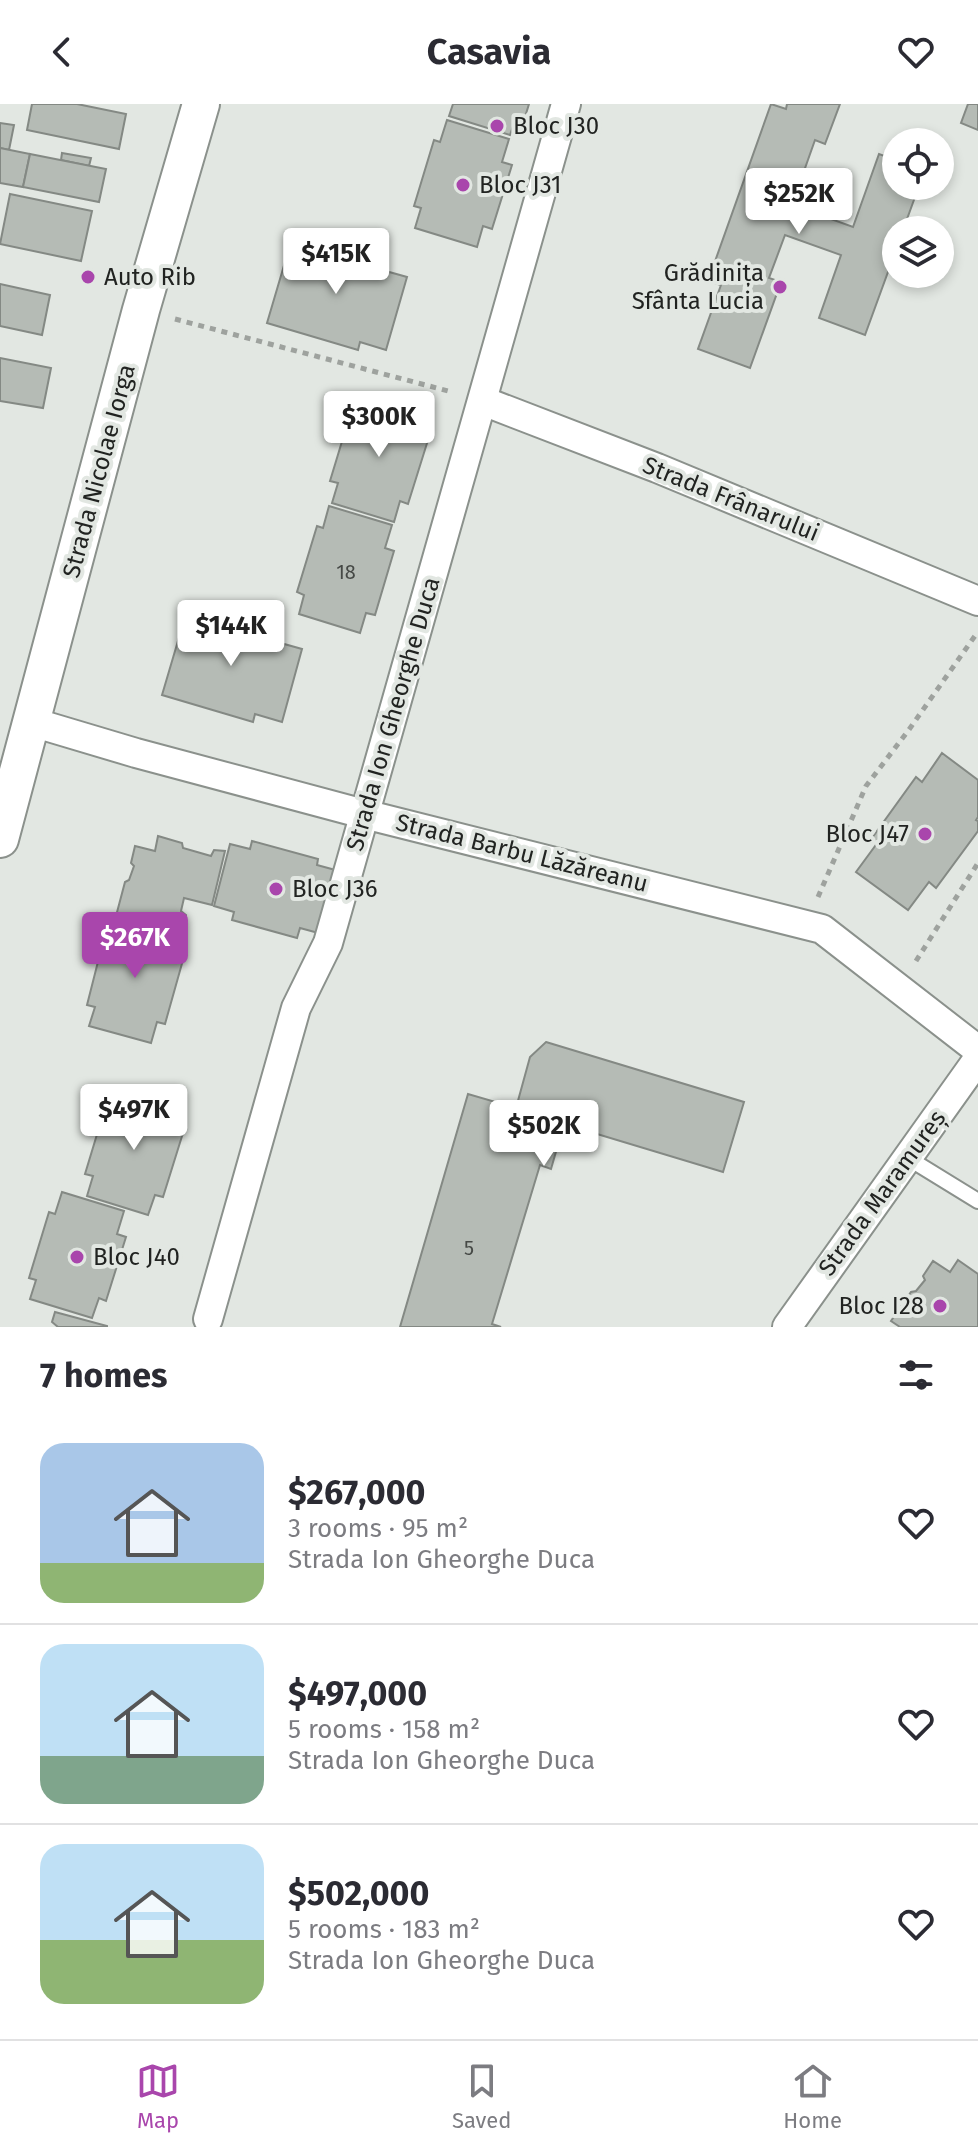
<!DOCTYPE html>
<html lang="en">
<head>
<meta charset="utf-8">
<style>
  body { margin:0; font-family:"Fira Sans",sans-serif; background:#f7f7f7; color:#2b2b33; height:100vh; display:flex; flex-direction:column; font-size:30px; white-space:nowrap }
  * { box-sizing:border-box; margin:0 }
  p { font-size:26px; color:#7c7c81 }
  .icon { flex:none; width:44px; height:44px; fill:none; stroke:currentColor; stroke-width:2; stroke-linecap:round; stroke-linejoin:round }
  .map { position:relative; height:1223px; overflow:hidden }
  .panel { display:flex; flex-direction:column; background:#fff; flex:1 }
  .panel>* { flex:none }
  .buttons { position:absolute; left:882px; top:24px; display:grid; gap:16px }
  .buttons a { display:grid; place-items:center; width:72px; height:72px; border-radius:50%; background:#fff; box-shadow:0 4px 12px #0003; font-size:40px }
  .price { position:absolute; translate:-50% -68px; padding:0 18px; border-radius:8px; background:#fff; color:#222; font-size:26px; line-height:52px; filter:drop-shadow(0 2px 4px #0008) }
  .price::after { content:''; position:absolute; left:50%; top:48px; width:24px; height:18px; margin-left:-12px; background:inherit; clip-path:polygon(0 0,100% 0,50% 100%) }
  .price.selected { background:#a946ac; color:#fff }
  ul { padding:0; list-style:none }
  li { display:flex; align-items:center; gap:24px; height:200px; padding:0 40px }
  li+li { border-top:2px solid #e1e1e2 }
  li span { display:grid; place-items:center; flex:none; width:224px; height:160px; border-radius:24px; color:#555 }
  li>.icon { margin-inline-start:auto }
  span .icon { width:96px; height:96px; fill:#fffc; stroke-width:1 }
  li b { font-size:34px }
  h2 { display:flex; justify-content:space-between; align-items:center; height:96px; padding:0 40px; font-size:34px }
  header { display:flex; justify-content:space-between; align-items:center; height:104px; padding:0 40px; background:#fff; font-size:36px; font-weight:700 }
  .dock { display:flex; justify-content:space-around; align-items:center; height:112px; border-top:2px solid #e1e1e2; background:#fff; font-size:22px; color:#7c7c81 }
  .dock a { display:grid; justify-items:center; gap:4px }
  .dock .selected { color:#a946ac }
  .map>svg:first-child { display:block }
</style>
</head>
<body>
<header><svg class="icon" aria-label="back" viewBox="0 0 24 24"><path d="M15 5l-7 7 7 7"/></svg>Casavia<svg class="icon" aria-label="heart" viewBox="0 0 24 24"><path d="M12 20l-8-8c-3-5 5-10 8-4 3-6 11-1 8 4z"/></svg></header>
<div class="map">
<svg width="978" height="1223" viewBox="0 0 978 1223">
  <rect width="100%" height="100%" fill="#e2e7e2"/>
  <g fill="#b5bbb5" stroke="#848984" stroke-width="2">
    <path d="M32 0H77L126 10 119 45 27 26Z"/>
    <path d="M453 0H529L525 13 517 11 510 31 449 12Z"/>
    <path d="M771 0 786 5 787 0H840L825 40 815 36 792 101 853 123 879 50 896 56V82H919L903 126H896V146L865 231 819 214 841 151 785 131 769 174 781 178 750 264 698 245 721 181 708 177Z"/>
    <path d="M968 0H978V26L961 19Z"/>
    <path d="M447 16 509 35 502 58 512 61 492 125 483 122 477 143 415 124 421 104 414 102 434 36 440 38Z"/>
    <path d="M0 19 14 21 9 46 0 44Z"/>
    <path d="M0 44 30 50 23 83 0 79Z"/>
    <path d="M62 49 91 54 89 62 61 56Z"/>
    <path d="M30 50 106 65 99 98 23 83Z"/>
    <path d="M10 90 92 107 81 157 0 140Z"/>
    <path d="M293 131 377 156 375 164 407 173 386 246 360 238 358 246 267 219Z"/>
    <path d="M0 180 50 191 42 231 0 222Z"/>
    <path d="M0 254 51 264 43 304 0 297Z"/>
    <path d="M363 291 425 310 418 333 428 336 408 400 400 397 394 418 332 399 338 379 330 377 350 311 356 313Z"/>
    <path d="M329 402 392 421 385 444 394 447 375 511 366 509 360 529 299 510 304 491 297 488 317 422 323 424Z"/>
    <path d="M188 503 273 528 270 536 302 545 282 618 255 610 253 618 162 591Z"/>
    <path d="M942 649 978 676V713L976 716 978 717V727L936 784 929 778 908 806 856 768 878 738 872 734 916 673 922 678Z"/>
    <path d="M158 732 182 739 183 744 211 752 214 746 225 747 212 801 184 794 181 807 186 811 181 830 116 812 125 778 129 776 134 762 131 759 135 742 155 747Z"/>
    <path d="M252 737 318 755 317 761 339 767 322 830 300 824 297 834 232 816 234 808 214 802 230 740 250 745Z"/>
    <path d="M116 814 179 830 173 853 183 856 165 920 157 918 151 939 89 922 95 903 87 901 104 834 110 836Z"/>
    <path d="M546 938 744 998 723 1068 564 1020 551 1065 540 1061 492 1220 501 1223H400L468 990 516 1004 530 953Z"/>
    <path d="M118 984 181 1004 173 1026 183 1029 163 1093 155 1091 148 1111 87 1092 93 1072 85 1070 105 1004 111 1006Z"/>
    <path d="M62 1088 124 1107 117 1130 126 1133 106 1197 99 1194 92 1214 30 1195 36 1176 29 1174 49 1108 55 1110Z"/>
    <path d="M958 1156 978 1170V1223H900L891 1217 911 1188 916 1187 925 1176 923 1172 933 1157 950 1168Z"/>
    <path d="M55 1208 107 1222V1223H58L52 1218Z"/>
  </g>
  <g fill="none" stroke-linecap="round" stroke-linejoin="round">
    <g stroke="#8b918c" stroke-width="18">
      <path id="service" d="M908 1054 978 1097"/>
    </g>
    <g stroke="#8b918c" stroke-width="32">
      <g id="minor">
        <path d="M483 297 657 364 978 497"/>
        <path d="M32 618 136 649 364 710 822 825 978 946"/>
        <path d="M208 1215 296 904 328 839 566 0"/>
        <path d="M787 1223 978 955"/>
      </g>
    </g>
    <g stroke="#8b918c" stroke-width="40">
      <path id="tertiary" d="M0 735 141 206 201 0"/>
    </g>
    <g stroke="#9ea29e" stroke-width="5" stroke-dasharray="6 6" stroke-linecap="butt">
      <path d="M175 215 452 288"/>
      <path d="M818 793 866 682 908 627 977 529"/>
      <path d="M916 857 978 759"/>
    </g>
    <use href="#service" stroke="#fff" stroke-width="14"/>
    <use href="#minor" stroke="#fff" stroke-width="28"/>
    <use href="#tertiary" stroke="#fff" stroke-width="36"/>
  </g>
  <g fill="#a946ac" stroke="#e2e7e2" stroke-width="3">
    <circle cx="497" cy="22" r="8"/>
    <circle cx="463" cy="81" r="8"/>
    <circle cx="88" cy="173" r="8"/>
    <circle cx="780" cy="183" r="8"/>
    <circle cx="925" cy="730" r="8"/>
    <circle cx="276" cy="785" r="8"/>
    <circle cx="77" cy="1153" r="8"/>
    <circle cx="940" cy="1202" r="8"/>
  </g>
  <g text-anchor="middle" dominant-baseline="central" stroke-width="8" stroke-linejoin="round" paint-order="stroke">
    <g font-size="20" fill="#464946">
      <text x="346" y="468">18</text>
      <text x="469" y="1144">5</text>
    </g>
    <g font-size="24" fill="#212321" stroke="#e2e7e2" text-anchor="start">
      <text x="513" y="22">Bloc J30</text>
      <text x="479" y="81">Bloc J31</text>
      <text x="764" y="169" text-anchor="end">Grădinița<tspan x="764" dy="28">Sfânta Lucia</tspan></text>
      <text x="104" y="173">Auto Rib</text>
      <text x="909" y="730" text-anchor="end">Bloc J47</text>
      <text x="292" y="785">Bloc J36</text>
      <text x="93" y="1153">Bloc J40</text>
      <text x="924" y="1202" text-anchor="end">Bloc I28</text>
    </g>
    <g font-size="24" fill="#212321" stroke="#e2e7e2">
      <text transform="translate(99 367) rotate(-75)">Strada Nicolae Iorga</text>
      <text transform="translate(731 395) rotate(22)">Strada Frânarului</text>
      <text transform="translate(393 610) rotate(-74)">Strada Ion Gheorghe Duca</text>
      <text transform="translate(522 749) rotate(14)">Strada Barbu Lăzăreanu</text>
      <text transform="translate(882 1089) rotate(-54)">Strada Maramureș</text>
    </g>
  </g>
</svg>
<div class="buttons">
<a><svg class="icon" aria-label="locate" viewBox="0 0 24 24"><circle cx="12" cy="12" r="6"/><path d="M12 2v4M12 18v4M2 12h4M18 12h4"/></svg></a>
<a><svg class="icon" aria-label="layers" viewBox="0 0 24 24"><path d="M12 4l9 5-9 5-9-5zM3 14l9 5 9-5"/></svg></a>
</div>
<b class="price" style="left:799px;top:132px">$252K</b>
<b class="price" style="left:336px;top:192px">$415K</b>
<b class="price" style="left:379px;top:355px">$300K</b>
<b class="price" style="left:231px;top:564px">$144K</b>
<b class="price selected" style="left:135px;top:876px">$267K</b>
<b class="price" style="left:134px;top:1048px">$497K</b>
<b class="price" style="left:544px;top:1064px">$502K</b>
</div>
<section class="panel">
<h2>7 homes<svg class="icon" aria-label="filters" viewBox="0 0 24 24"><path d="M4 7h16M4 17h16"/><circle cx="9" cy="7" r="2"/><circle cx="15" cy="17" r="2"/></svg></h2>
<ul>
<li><span style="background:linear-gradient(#a9c7e8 75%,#8fb573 0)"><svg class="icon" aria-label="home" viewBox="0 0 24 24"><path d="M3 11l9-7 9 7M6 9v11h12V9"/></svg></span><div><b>$267,000</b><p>3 rooms · 95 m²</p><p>Strada Ion Gheorghe Duca</p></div><svg class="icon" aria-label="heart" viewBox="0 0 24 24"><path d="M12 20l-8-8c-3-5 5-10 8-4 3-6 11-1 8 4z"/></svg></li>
<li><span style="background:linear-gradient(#bfe0f5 70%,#7fa58c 0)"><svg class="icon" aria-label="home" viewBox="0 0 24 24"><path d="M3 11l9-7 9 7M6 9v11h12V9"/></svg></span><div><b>$497,000</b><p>5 rooms · 158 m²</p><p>Strada Ion Gheorghe Duca</p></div><svg class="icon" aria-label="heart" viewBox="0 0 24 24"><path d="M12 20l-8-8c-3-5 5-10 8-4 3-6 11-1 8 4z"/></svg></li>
<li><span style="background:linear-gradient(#bfe0f5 60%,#8fb573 0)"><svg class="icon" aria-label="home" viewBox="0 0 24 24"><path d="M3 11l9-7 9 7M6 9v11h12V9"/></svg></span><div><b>$502,000</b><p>5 rooms · 183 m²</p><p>Strada Ion Gheorghe Duca</p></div><svg class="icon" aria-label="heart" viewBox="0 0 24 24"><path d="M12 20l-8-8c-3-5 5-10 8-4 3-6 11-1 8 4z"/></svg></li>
</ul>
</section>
<nav class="dock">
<a class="selected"><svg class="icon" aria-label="map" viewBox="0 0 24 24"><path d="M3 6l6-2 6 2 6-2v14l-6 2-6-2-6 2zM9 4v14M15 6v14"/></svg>Map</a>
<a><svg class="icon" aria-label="saved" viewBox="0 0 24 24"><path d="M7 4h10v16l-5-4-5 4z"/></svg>Saved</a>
<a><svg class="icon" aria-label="home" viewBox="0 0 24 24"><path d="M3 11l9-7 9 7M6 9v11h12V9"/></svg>Home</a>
</nav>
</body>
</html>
